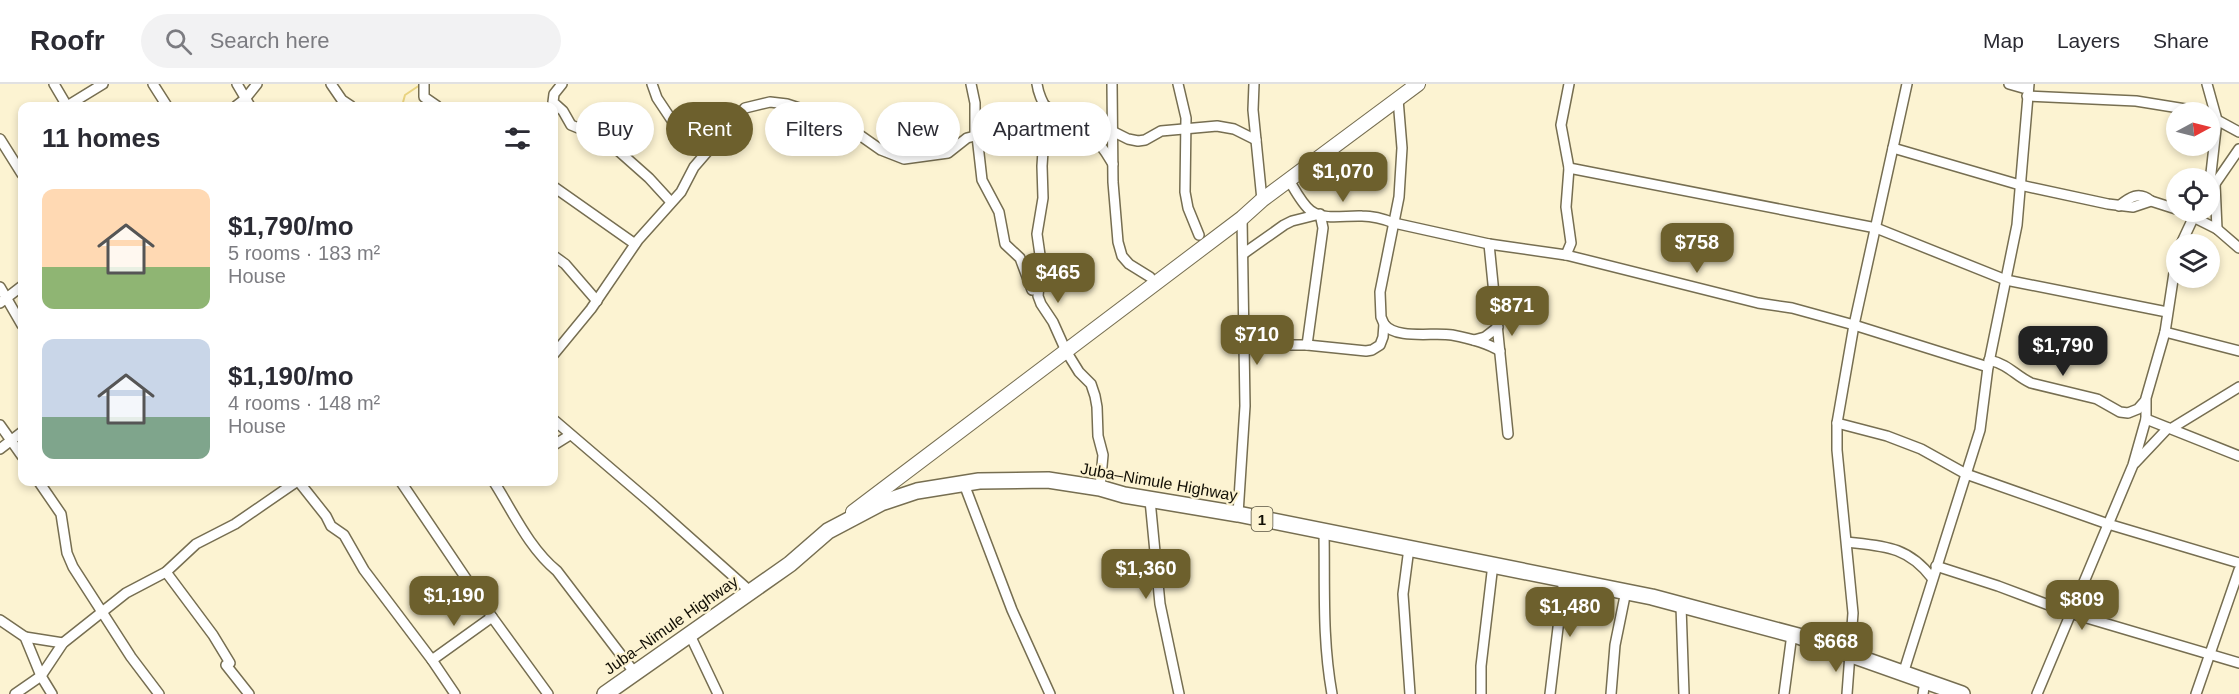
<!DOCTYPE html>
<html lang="en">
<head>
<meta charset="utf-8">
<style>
  body { margin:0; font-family:Arial,sans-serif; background:#f2f2f3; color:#2b2b33; height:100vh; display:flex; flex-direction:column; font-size:22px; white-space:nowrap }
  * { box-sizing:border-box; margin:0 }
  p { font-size:20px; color:#7c7c81 }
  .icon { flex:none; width:33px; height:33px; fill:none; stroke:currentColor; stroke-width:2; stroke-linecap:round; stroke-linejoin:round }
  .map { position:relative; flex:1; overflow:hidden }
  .details { position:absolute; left:18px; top:18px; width:540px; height:384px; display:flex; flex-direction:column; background:#fff; border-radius:12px; box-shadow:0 3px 9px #0003 }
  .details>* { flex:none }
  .top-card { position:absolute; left:576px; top:18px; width:570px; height:54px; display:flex; gap:12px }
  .needle { width:39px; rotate:83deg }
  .controls { position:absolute; left:2166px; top:18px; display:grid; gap:12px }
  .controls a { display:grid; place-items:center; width:54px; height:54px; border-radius:50%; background:#fff; box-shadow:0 3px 9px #0003; font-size:30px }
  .price { position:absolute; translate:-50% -51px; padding:0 14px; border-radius:12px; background:#6d602d; color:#fff; font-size:20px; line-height:39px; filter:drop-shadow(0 2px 3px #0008) }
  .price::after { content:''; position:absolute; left:50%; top:36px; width:18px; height:14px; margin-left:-9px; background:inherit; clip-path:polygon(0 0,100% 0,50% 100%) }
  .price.selected { background:#222; color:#fff }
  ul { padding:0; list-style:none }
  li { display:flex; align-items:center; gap:18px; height:150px; padding:0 24px }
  li span { display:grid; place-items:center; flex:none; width:168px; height:120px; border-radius:12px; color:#555 }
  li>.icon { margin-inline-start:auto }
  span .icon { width:72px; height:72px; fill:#fffc; stroke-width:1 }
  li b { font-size:26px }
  h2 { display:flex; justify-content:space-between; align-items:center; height:72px; padding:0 24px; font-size:26px }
  .pill { padding:0 21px; border-radius:27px; background:#fff; box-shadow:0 3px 9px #0003; font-size:21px; line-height:54px }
  .pill.selected { background:#6d602d; color:#fff }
  header { display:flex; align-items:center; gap:36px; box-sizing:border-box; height:84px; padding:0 30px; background:#fff; border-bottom:2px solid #e1e1e2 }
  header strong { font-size:28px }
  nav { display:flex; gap:33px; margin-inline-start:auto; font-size:21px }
  .search { width:420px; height:54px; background:#f2f2f3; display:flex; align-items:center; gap:15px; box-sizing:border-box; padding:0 21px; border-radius:33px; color:#7c7c81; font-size:22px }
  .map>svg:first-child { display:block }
</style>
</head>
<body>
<header>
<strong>Roofr</strong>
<div class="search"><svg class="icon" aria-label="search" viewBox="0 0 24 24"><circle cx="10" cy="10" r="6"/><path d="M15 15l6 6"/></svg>Search here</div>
<nav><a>Map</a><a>Layers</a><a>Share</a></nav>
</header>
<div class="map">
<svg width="2239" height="610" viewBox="0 0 2239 610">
  <rect width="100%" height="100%" fill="#fcf3d2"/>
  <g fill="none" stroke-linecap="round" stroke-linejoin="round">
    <path stroke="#e9d380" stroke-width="2" d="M402 22 405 11 420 1"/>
    <g stroke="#766e51" stroke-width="12">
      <g id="street">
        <path d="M54 0 67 22"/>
        <path d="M153 0 167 22"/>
        <path d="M237 0 250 22"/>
        <path d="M331 0 342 16 351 22"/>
        <path d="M424 0V13L437 22"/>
        <path d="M562 0 554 10 553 18 563 27 571 41 605 55 649 94 671 118"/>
        <path d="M652 0 657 14 675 41 688 47 709 65"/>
        <path d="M971 0 975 19V52"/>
        <path d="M1037 0C1039 15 1054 43 1069 50 1077 53 1088 54 1096 58 1104 63 1108 73 1113 80"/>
        <path d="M1112 0 1113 98 1118 158 1122 172 1129 180 1150 193"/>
        <path d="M1178 0 1186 34 1185 108 1188 124 1199 151"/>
        <path d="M1254 0 1253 26 1262 116"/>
        <path d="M2009 0 2023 4"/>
        <path d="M2207 0 2217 36 2239 48"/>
        <path d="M2027 12 2136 17 2204 28"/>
        <path d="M67 22 103 0"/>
        <path d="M236 22 245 15 257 0"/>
        <path d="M1046 22 1042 82 1043 114 1037 150 1041 178 1038 212 1041 220 1053 238 1066 267 1079 288 1091 300 1095 312 1097 323 1098 352 1103 371 1100 404"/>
        <path d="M1114 48 1128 55 1138 57 1145 56 1161 47 1217 42 1234 45 1256 56"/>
        <path d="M977 52 982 96 999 128 1005 160 1020 174 1032 206"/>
        <path d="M0 55 22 90"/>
        <path d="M1893 64 2020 101 2108 120 2133 123 2151 117 2176 125"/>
        <path d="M1569 84 1876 144 2006 196 2167 228"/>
        <path d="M1289 96C1295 106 1302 120 1311 127 1325 137 1346 131 1362 132 1374 132 1384 135 1394 139L1489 160 1566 171 1758 219 1792 224 1854 241 1988 283"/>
        <path d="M2210 98 2217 36"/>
        <path d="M2215 100 2217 145"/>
        <path d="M554 103 635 160"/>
        <path d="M2210 107 2239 65"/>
        <path d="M2119 122C2130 113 2139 107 2151 117"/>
        <path d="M2183 128 2217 145 2239 164"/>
        <path d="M1489 160 1508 350"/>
        <path d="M2181 160 2196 128"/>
        <path d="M1243 170 1284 141 1292 137 1320 130 1323 144 1307 261"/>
        <path d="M1566 171 1571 159 1566 123 1569 84 1561 41 1569 0"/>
        <path d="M554 172 565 180 597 217"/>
        <path d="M0 203 22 241"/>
        <path d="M0 219 22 202"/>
        <path d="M1384 240C1396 256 1433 248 1452 251 1468 254 1486 258 1500 267"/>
        <path d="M2165 248 2239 267"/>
        <path d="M1474 256 1485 253 1498 243"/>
        <path d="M1243 261H1307L1366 267 1372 266 1380 261 1383 253 1384 240 1381 233 1380 208 1399 113 1402 64 1398 15"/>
        <path d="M554 270 591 225 638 156 681 108 694 83 745 24 770 18 787 20 830 34 844 40 881 66 904 75 948 69 967 54 975 52 998 50 1027 56 1045 55 1069 50"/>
        <path d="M1989 276C2010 281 2014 291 2031 299L2097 315 2120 328 2128 329 2138 325 2145 317"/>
        <path d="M2146 335 2239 372"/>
        <path d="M554 336 651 419 751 508"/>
        <path d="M1837 339 1887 352 1921 365 1966 390 2108 440 2239 479"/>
        <path d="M0 341 22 372"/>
        <path d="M2172 344 2239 303"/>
        <path d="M554 361 570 351"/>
        <path d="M0 365 22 348"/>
        <path d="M2135 379 2168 344"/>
        <path d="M39 398 61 430 67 469 73 483 131 573 159 610"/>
        <path d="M299 398 326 432 331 442 344 451 364 486 432 576 455 610"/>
        <path d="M401 398 492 533 548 610"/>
        <path d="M494 398C513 428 529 464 557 487L634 588"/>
        <path d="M964 400 1012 526 1050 610"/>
        <path d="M1150 416 1160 520 1179 610"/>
        <path d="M1238 430 1245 322 1242 134"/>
        <path d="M1324 448C1325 504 1322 554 1332 610"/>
        <path d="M1847 458C1883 462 1908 462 1932 494"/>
        <path d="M1409 464 1403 510 1410 610"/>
        <path d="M1936 482 1998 502 2070 529 2239 579"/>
        <path d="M166 488 213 551 230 579"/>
        <path d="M1681 522 1684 610"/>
        <path d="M0 536 25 553 41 592 52 610"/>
        <path d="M689 549 718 610"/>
        <path d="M25 553 63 559"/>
        <path d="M432 576 492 533"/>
        <path d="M226 581 249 610"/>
        <path d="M1903 590 1980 346 1988 283 2017 141 2029 0"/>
        <path d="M15 610 41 592 63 559 126 509 166 488 196 460 235 440 296 398"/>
        <path d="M1481 610V582L1493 480"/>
        <path d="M1550 610 1564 494"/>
        <path d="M1611 610 1615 561 1626 507"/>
        <path d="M1784 610 1792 550"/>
        <path d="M1847 610 1853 529 1837 366V339L1854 241 1907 0"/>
        <path d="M1923 610 1925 597"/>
        <path d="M2037 610 2133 381 2146 335V314L2165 248 2176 176"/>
        <path d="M2196 610 2239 486"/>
      </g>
    </g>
    <g stroke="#766e51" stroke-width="16">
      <path id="secondary" d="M853 428 1242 134 1262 116 1418 0"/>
    </g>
    <g stroke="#766e51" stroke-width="18">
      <path id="primary" d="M605 610 790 480 828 447 881 419 917 407 979 397 1048 396 1100 404 1124 411 1238 430 1652 513 1798 552 1962 610"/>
    </g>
    <use href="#street" stroke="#fff" stroke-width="9"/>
    <use href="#secondary" stroke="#fff" stroke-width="14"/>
    <use href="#primary" stroke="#fff" stroke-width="15"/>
  </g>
  <g text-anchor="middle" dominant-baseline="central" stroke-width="4.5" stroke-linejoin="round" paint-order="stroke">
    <rect fill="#fcf3d2" stroke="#585342" stroke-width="1.5" x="1251.5" y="423" width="21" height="24" rx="4.5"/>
    <g font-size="15" font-weight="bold" fill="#120f05">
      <text x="1262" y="435">1</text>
    </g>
    <g font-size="16" fill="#120f05" stroke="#fcf3d2">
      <text transform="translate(1159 398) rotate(10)">Juba–Nimule Highway</text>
      <text transform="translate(671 541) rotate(-35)">Juba–Nimule Highway</text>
    </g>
  </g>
</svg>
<div class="controls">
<a><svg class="needle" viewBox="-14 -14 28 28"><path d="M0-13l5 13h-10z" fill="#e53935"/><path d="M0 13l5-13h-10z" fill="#7c7c81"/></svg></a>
<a><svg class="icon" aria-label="locate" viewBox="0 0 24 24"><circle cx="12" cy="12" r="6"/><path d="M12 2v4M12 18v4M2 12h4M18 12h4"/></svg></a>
<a><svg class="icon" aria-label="layers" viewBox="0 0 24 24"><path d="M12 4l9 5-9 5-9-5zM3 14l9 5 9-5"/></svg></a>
</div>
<b class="price" style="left:1343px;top:119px">$1,070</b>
<b class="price" style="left:1697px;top:190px">$758</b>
<b class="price" style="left:1058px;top:220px">$465</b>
<b class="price" style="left:1512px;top:253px">$871</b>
<b class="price" style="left:1257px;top:282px">$710</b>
<b class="price selected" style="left:2063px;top:293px">$1,790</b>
<b class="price" style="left:1146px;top:516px">$1,360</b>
<b class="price" style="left:454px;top:543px">$1,190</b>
<b class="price" style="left:2082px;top:547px">$809</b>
<b class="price" style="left:1570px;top:554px">$1,480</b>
<b class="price" style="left:1836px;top:589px">$668</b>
<div class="top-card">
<a class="pill">Buy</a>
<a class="pill selected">Rent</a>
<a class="pill">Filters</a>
<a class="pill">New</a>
<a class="pill">Apartment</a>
</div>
<section class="details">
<h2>11 homes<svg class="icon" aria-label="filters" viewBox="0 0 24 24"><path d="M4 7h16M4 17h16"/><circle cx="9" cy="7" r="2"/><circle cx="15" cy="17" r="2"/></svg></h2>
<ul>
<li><span style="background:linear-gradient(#ffd9b3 65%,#8fb573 0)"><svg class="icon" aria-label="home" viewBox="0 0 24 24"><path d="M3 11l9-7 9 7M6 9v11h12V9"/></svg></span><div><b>$1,790/mo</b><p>5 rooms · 183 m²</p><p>House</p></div></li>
<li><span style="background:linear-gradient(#c9d6e8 65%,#7fa58c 0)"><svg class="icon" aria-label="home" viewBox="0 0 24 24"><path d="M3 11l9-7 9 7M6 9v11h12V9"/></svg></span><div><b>$1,190/mo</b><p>4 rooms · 148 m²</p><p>House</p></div></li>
</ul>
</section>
</div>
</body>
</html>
